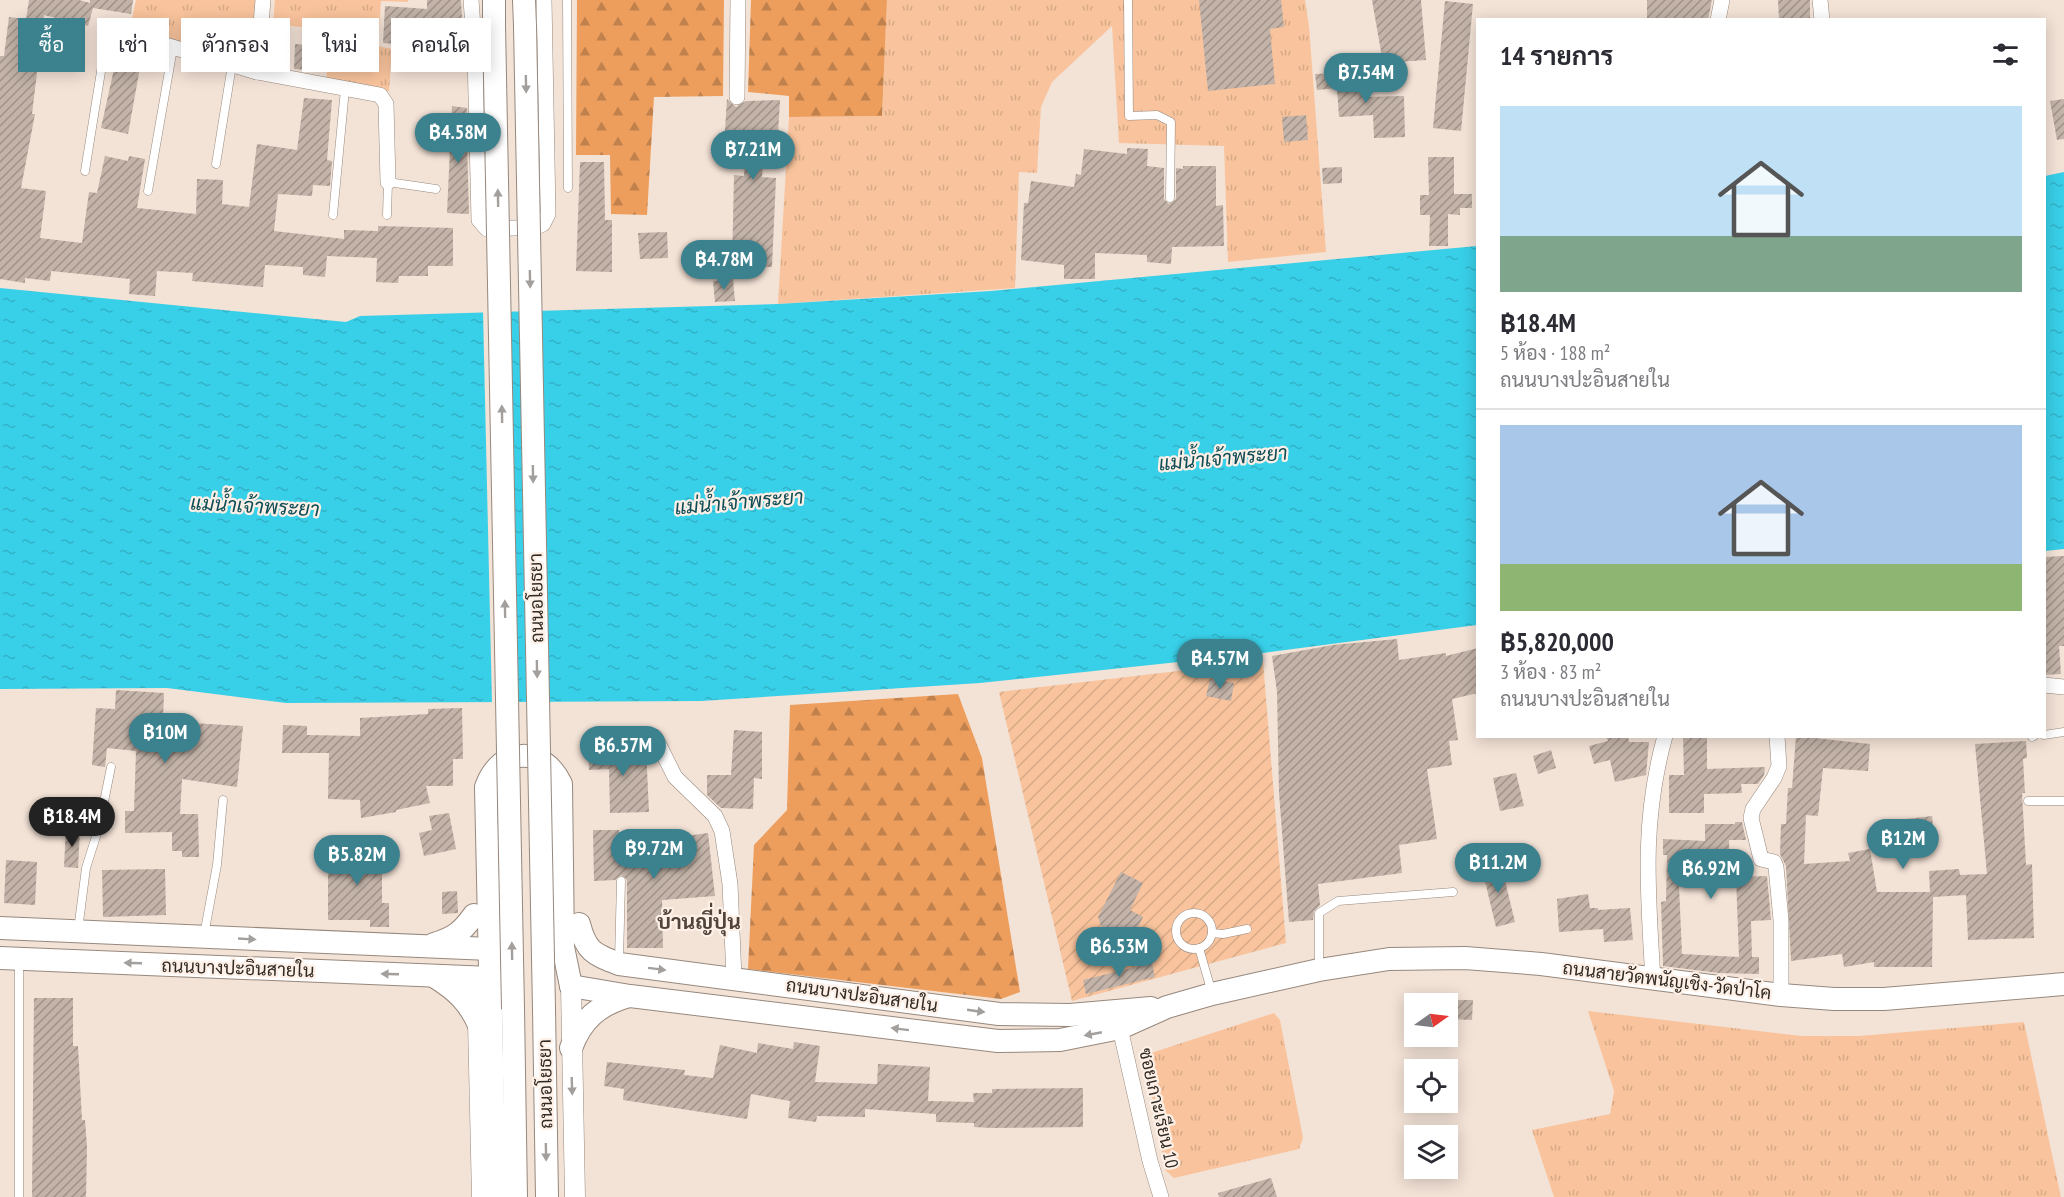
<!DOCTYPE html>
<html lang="th">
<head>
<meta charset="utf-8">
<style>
  body { margin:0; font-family:"PT Sans Narrow",Sarabun,sans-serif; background:#f7f7f7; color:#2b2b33; height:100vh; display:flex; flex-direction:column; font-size:22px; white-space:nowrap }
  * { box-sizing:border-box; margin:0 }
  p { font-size:20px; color:#7c7c81 }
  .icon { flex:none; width:33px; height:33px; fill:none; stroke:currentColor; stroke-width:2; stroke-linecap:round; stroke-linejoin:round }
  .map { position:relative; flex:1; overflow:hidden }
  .side { position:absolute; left:1476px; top:18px; width:570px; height:720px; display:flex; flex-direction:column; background:#fff; border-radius:0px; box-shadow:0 3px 15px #0003 }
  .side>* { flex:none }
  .guide { position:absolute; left:18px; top:18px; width:570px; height:54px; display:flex; gap:12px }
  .needle { width:39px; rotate:76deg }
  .buttons { position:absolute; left:1404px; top:993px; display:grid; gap:12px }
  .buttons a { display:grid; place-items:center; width:54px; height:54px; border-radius:0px; background:#fff; box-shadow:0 3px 15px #0003; font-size:30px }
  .price { position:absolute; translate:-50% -51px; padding:0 14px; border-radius:21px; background:#3c818e; color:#fff; font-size:20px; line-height:39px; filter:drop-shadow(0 2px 3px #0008) }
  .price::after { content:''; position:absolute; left:50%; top:36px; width:18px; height:14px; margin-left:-9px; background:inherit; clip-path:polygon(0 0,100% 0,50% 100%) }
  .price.current { background:#222; color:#fff }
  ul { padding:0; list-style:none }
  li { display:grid; align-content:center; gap:12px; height:318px; padding:0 24px }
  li+li { border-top:2px solid #e1e1e2 }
  li span { display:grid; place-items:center; height:186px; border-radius:0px; color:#555 }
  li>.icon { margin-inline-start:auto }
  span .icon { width:108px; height:108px; fill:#fffc; stroke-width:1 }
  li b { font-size:26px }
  h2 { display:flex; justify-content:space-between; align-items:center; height:72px; padding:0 24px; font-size:26px }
  .chip { padding:0 21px; border-radius:0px; background:#fff; box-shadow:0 3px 15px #0003; font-size:21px; line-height:54px }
  .chip.current { background:#3c818e; color:#fff }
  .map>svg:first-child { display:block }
</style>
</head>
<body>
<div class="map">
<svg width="2064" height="1197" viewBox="0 0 2064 1197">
  <defs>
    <pattern id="grass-tufts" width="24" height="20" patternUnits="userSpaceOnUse" patternTransform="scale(1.5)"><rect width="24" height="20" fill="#f9c49d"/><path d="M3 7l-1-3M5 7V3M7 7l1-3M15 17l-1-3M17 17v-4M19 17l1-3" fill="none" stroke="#d6a987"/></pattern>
    <pattern id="forest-firs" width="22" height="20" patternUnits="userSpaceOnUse" patternTransform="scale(1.5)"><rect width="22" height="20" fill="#ed9e5d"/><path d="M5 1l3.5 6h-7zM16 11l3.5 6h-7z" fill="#c0814d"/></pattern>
    <pattern id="garden-furrows" width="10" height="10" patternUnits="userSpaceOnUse" patternTransform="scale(1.5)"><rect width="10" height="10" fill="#f9c49d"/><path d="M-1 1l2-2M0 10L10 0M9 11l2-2" fill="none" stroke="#d6a987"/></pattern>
    <pattern id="water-ripples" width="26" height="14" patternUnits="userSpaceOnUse" patternTransform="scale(1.5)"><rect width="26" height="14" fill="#38cfe8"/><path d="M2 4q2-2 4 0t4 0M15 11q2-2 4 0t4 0" fill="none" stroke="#32b2c7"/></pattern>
    <pattern id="building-hatch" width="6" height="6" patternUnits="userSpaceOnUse" patternTransform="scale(1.5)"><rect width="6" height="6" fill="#c3b3a8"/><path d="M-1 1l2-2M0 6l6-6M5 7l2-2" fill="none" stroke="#9f9289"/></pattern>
  </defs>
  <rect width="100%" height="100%" fill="#f3e2d6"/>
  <g fill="url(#grass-tufts)">
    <path d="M136 0H259L255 46 249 57 236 61 130 28Z"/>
    <path d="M275 0H408V2L381 1 378 46 392 49 389 91 326 82 330 30 273 24Z"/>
    <path d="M887 0H1305L1309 26 1326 252 1228 262 1224 146 1119 143 1112 26 1052 82 1041 107 1037 173 1019 172 1015 288 778 304 789 117 882 116Z"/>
    <path d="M1588 1011 1802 1036H1859L2024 1022 2061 1197H1554L1532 1130 1610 1114 1614 1091Z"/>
    <path d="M1274 1013 1280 1020 1303 1138 1299 1149 1174 1178 1165 1170 1146 1062 1151 1053Z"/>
  </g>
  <g fill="url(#forest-firs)">
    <path d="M577 0H724L723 96 654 97 647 215 611 214 610 155H576Z"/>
    <path d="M751 0H887L882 116 789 117V96L748 92Z"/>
    <path d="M958 694 982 758 1020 992 1001 999 748 969 754 845 787 810 790 705Z"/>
  </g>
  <path fill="url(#garden-furrows)" d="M1263 661 1286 943 1072 1001 999 692Z"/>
  <g fill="url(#water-ripples)">
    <path d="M2064 172V549L2045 551V176Z"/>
    <path d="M1477 246V625L1263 653 980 683 701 701 286 703 167 688 0 689V288L346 322 360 316 778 304 991 291Z"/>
  </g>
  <path fill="#f3e2d6" d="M509 310 517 705H492L483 311Z"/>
  <g fill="url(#building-hatch)">
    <path d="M29 0H79L90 3V0H133L131 14 93 8 88 26 44 15 32 114H35L21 188 46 191 40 238 82 243 89 192 97 193 105 156 128 161 129 156 145 159 137 208 196 214 197 179 223 180 222 204 249 207 257 144 297 150 304 98 332 100 327 160 332 161 330 186 313 185 312 196 278 194 274 231 344 239V230L378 231V226L453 228V266H428V276H399L398 283 376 282 377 258 327 256 325 277 303 275V267L265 265 263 287 192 281 193 273 157 271 155 296 129 294 130 279 51 271 50 281 25 278V283L0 279V56H4L9 17 26 19Z"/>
    <path d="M427 0H461L463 36H407V45L383 43 385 6 427 9Z"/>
    <path d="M1199 0H1281L1284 27 1270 29 1275 84 1208 91Z"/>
    <path d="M1372 0H1421L1426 60 1383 63Z"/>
    <path d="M1647 0H1712L1708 20H1647Z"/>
    <path d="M1778 0H1810V20H1779Z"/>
    <path d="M1445 1 1473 4 1461 131 1433 128Z"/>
    <path d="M306 31 324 32V71L294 69 295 44 306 45Z"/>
    <path d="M119 46 143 51 128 134 101 128Z"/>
    <path d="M1362 72 1363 97 1404 96 1405 137 1374 138 1373 115 1339 117 1337 88 1317 90 1315 74Z"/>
    <path d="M727 99 736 107 746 101 780 100 777 152 764 151 762 177 776 178 772 267 732 266 734 175 744 176 746 147 724 145Z"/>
    <path d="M2064 99V139L2057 140 2050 101Z"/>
    <path d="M452 106 467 108 465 141 467 142 469 214 447 213Z"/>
    <path d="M1306 115 1308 140 1284 142 1282 117Z"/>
    <path d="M1127 148 1148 149 1147 166 1164 168V199L1169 204 1176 199V168L1183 169V166H1216V206L1223 205 1224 246 1172 247 1171 264 1147 262V255L1095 253V279H1064V265L1021 260 1024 203H1028L1031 181 1074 187 1076 174 1081 175 1084 149 1127 154Z"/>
    <path d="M1428 157H1454V194H1472V208H1460V215L1448 214V246H1429L1430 215H1420V195H1429Z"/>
    <path d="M580 162H604L605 220H612V272L576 271Z"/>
    <path d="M1342 167V183L1323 184 1322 168Z"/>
    <path d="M667 232 668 258 640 259 638 233Z"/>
    <path d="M733 279 735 301 715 302 713 281Z"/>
    <path d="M2064 556V646H2059L2061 674 2044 675V557Z"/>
    <path d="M1397 639 1399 660 1446 653V656L1478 648V693L1452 699 1458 740 1449 741 1452 765 1427 769 1437 839 1399 845 1402 873 1318 884 1320 905 1314 911 1313 920 1289 922 1279 793 1277 692 1272 656 1333 645Z"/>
    <path d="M1210 679 1234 683 1231 701 1206 696Z"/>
    <path d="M116 690 164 693 162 744 191 745 192 723 243 726 237 787 182 779 180 814H198L199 857H182V851H172V832L125 833V811H134L136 751 107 748 105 767 92 765 96 708 115 709Z"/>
    <path d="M462 708 463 759H453V786H426L430 803 396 810V812L361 818 360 800 328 799 329 753H282L283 725 307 726V735L360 736V718L428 714V709Z"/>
    <path d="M734 730 762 732V779L754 778 753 809 721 808 707 795V775H731Z"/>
    <path d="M1606 736H1628L1629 742H1649L1646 775 1615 782 1610 760 1594 764 1589 746 1608 741Z"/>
    <path d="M1683 736H1707V769L1765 767 1764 775 1758 784H1741L1742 793 1704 794V813H1669V775H1684Z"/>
    <path d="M1796 736 1870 744 1868 771 1823 768 1818 816 1806 815 1804 864 1850 861 1848 853 1870 849 1877 892H1930L1929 871 1959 869 1960 875 1987 874 1975 744 2026 741 2027 758 2023 759 2025 793H2022L2026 865 2032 864 2034 938 1968 940 1966 895 1933 897 1932 967H1874V962L1844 967 1842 954 1791 961 1786 866 1780 854 1781 824H1786L1788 788H1792Z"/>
    <path d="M601 744V748H646L649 812 610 813 609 769 589 770 588 745Z"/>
    <path d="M1551 750 1556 768 1538 774 1533 756Z"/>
    <path d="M1516 773 1524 806 1500 811 1493 778Z"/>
    <path d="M449 813 456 849 424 856 419 833 432 830 429 816Z"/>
    <path d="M1932 816 1935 847 1901 851 1898 820Z"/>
    <path d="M1735 822H1742L1746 840H1729L1730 870H1688L1687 887 1679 886 1682 954 1739 957 1736 877 1767 876 1771 920 1751 921 1752 957H1759V974L1719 973 1663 966 1661 902 1666 901 1667 855H1663V839L1705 841V824H1735Z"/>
    <path d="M66 828 80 829 78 868 64 867Z"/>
    <path d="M593 830H619V852L672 848 671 838 708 833 715 896 662 900 663 948H627V880L621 875 615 880 594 881Z"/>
    <path d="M328 848H352V852L383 849 385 873 382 872V903H389V927H370V920H328Z"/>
    <path d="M6 860 37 862 35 905 4 903Z"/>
    <path d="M1500 860 1515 922 1496 927 1481 865Z"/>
    <path d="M165 869 166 915 103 917 102 870Z"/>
    <path d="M1121 872 1143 883 1130 910 1143 917 1134 935 1122 938 1110 937 1102 928 1098 917Z"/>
    <path d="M457 891 458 913 442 914V892Z"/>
    <path d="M1588 894 1590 908H1598V910L1630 908 1633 940 1604 942 1603 929 1559 932 1557 899Z"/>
    <path d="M1152 963 1155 977 1086 994 1083 980Z"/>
    <path d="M34 998H73V1046H78L82 1120H85L87 1147 86 1197H32Z"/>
    <path d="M1449 1000H1473L1472 1020 1449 1019Z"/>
    <path d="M794 1042 820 1046 815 1082 877 1084 878 1064 930 1067 928 1101 974 1102 973 1093H992V1089L1083 1088V1127L992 1128 974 1127V1123L936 1122V1114L865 1109V1117L817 1116 816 1122 788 1118 790 1101 751 1094 747 1119 623 1100 624 1089 604 1086 607 1062 685 1070 684 1075 713 1078 720 1045 757 1053 758 1043 793 1049Z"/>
    <path d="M1271 1178 1277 1197H1219L1218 1193Z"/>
  </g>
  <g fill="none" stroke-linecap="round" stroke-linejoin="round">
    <g stroke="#97887d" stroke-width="9">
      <g id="service">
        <path d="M567 0 568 188"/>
        <path d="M1128 0 1129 116 1157 115 1171 122 1170 198"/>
        <path d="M216 164 232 65"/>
        <path d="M85 171 108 28"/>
        <path d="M148 191 173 48"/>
        <path d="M333 215 345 89"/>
        <path d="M387 215 388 182 436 189"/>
        <path d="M2044 735 2064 732"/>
        <path d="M2032 737 2034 736"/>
        <path d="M2028 801H2064"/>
        <circle cx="1194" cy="931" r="18"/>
        <path d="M78 930 86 868 99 827 111 767"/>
        <path d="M1212 933 1223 934 1247 929"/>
        <path d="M204 935 217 865 223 800"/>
        <path d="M1199 948 1212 993"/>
        <path d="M19 960V1197"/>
        <path d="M619 960 621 881"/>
        <path d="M1319 968V913L1338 901 1453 892"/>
      </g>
    </g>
    <g stroke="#97887d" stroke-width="16">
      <g id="minor">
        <path d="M471 0 475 54 479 220 487 229 536 227 543 224 548 214 544 0"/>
        <path d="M1820 0 1822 20"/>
        <path d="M1718 20 1722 0"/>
        <path d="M108 28 257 72 380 95 386 104 388 182"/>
        <path d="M257 72 263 0"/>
        <path d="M737 97 738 0"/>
        <path d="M2044 685 2064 687"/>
        <path d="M1777 736 1779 766 1774 778 1753 809 1751 818 1761 859 1774 862 1776 867 1781 920V995"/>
        <path d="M655 737 675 777 715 816 722 831 730 884 734 978"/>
        <path d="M1653 980C1648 892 1641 823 1665 736"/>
        <path d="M1120 1028 1150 1161 1161 1197"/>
      </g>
    </g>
    <g stroke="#97887d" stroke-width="21">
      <g id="tertiary">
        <path d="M477 978 482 1197"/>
        <path d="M571 986 575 1197"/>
      </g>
    </g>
    <g stroke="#97887d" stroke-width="24">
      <g id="secondary">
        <path d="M494 0V26"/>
        <path d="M524 0 525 26"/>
        <path d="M579 924C586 951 593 954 619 964L999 1014 1070 1015 1151 1008"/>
        <path d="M0 928 490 949"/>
        <path d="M434 944C454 938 462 932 474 915"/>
        <path d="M0 958 491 978"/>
        <path d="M435 977C456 990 469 1002 479 1025"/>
        <path d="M571 986 630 996 998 1041 1060 1040 1120 1028 1167 1007 1212 994 1319 970 1389 959 1465 958 1541 964 1781 995 1834 999H1884L2064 984"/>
        <path d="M513 1009 516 1197"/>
        <path d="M544 1009 547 1197"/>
        <path d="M571 1048C582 1019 598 1005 629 996"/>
        <path d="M495 1197 486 787C501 746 543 746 561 784L563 947 571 986"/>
      </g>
    </g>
    <use href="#service" stroke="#fff" stroke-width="8"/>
    <use href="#minor" stroke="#fff" stroke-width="15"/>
    <use href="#tertiary" stroke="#fff" stroke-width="20"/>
    <use href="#secondary" stroke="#fff" stroke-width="22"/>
    <g stroke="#97887d" stroke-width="24" stroke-linecap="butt">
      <g id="secondary-bridge">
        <path d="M494 26 513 1009"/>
        <path d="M525 26 544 1009"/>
      </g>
    </g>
    <use href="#secondary-bridge" stroke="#fff" stroke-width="22"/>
  </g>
  <defs><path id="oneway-solid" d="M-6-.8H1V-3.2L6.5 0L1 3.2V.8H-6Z" transform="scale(1.5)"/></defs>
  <g fill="#a29f9d">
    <use href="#oneway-solid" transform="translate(526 84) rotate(89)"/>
    <use href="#oneway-solid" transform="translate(498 198) rotate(-91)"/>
    <use href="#oneway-solid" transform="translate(530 279) rotate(89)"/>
    <use href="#oneway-solid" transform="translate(502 414) rotate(-91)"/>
    <use href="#oneway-solid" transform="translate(533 474) rotate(89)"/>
    <use href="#oneway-solid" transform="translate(505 609) rotate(-91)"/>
    <use href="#oneway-solid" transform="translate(537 669) rotate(89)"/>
    <use href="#oneway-solid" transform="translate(247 939) rotate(3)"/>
    <use href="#oneway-solid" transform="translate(512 951) rotate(-91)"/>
    <use href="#oneway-solid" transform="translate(133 963) rotate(-178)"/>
    <use href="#oneway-solid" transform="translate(657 969) rotate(7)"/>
    <use href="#oneway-solid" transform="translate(390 974) rotate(-178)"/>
    <use href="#oneway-solid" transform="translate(976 1011) rotate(8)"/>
    <use href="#oneway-solid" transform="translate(900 1029) rotate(-173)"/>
    <use href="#oneway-solid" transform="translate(1093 1034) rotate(169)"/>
    <use href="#oneway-solid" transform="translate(572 1086) rotate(88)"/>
    <use href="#oneway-solid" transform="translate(546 1152) rotate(89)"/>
  </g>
  <g text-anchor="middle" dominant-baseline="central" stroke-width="4.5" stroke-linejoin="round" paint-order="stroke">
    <g font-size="18" fill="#302a25" stroke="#fef0e6">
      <text transform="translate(536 598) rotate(-91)">ถนนอโยธยา</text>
      <text transform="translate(238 968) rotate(2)">ถนนบางปะอินสายใน</text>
      <text transform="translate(1667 980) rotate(7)">ถนนสายวัดพนัญเชิง-วัดป่าโค</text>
      <text transform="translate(862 995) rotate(8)">ถนนบางปะอินสายใน</text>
      <text transform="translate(545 1084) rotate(-91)">ถนนอโยธยา</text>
      <text transform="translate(1159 1108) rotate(77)">ซอยเกาะเรียน 10</text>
    </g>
    <g font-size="20" font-style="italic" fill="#0e4d57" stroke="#fef0e6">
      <text transform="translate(1223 458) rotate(-5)">แม่น้ำเจ้าพระยา</text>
      <text transform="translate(739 502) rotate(-5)">แม่น้ำเจ้าพระยา</text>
      <text transform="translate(255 506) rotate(3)">แม่น้ำเจ้าพระยา</text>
    </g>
    <g font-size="21" font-weight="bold" fill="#504339" stroke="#fef0e6">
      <text x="699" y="921">บ้านญี่ปุ่น</text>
    </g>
  </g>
</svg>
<div class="buttons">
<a><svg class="needle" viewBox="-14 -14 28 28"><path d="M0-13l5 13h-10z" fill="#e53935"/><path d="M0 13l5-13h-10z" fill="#7c7c81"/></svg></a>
<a><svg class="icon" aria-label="locate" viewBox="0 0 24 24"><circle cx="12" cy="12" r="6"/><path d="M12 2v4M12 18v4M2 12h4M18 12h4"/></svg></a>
<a><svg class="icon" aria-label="layers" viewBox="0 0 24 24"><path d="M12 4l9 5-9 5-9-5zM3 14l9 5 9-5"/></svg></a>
</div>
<b class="price" style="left:1366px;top:104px">฿7.54M</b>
<b class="price" style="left:458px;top:164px">฿4.58M</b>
<b class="price" style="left:753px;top:181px">฿7.21M</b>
<b class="price" style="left:724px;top:291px">฿4.78M</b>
<b class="price" style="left:1220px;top:690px">฿4.57M</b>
<b class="price" style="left:165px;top:764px">฿10M</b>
<b class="price" style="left:623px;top:777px">฿6.57M</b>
<b class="price current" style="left:72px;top:848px">฿18.4M</b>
<b class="price" style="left:1903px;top:870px">฿12M</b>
<b class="price" style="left:654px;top:880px">฿9.72M</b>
<b class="price" style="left:357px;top:886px">฿5.82M</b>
<b class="price" style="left:1498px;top:894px">฿11.2M</b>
<b class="price" style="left:1711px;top:900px">฿6.92M</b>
<b class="price" style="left:1119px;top:978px">฿6.53M</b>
<div class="guide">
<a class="chip current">ซื้อ</a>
<a class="chip">เช่า</a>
<a class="chip">ตัวกรอง</a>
<a class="chip">ใหม่</a>
<a class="chip">คอนโด</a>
</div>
<section class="side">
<h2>14 รายการ<svg class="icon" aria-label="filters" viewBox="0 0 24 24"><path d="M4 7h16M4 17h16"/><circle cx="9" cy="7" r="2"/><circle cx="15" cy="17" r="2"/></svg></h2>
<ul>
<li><span style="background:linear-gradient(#bfe0f5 70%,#7fa58c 0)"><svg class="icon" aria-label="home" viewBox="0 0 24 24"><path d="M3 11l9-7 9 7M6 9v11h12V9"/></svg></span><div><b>฿18.4M</b><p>5 ห้อง · 188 m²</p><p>ถนนบางปะอินสายใน</p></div></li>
<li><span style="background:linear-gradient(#a9c7e8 75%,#8fb573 0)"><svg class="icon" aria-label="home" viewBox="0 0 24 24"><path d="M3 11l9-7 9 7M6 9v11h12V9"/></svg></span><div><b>฿5,820,000</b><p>3 ห้อง · 83 m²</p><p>ถนนบางปะอินสายใน</p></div></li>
</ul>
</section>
</div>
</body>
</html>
